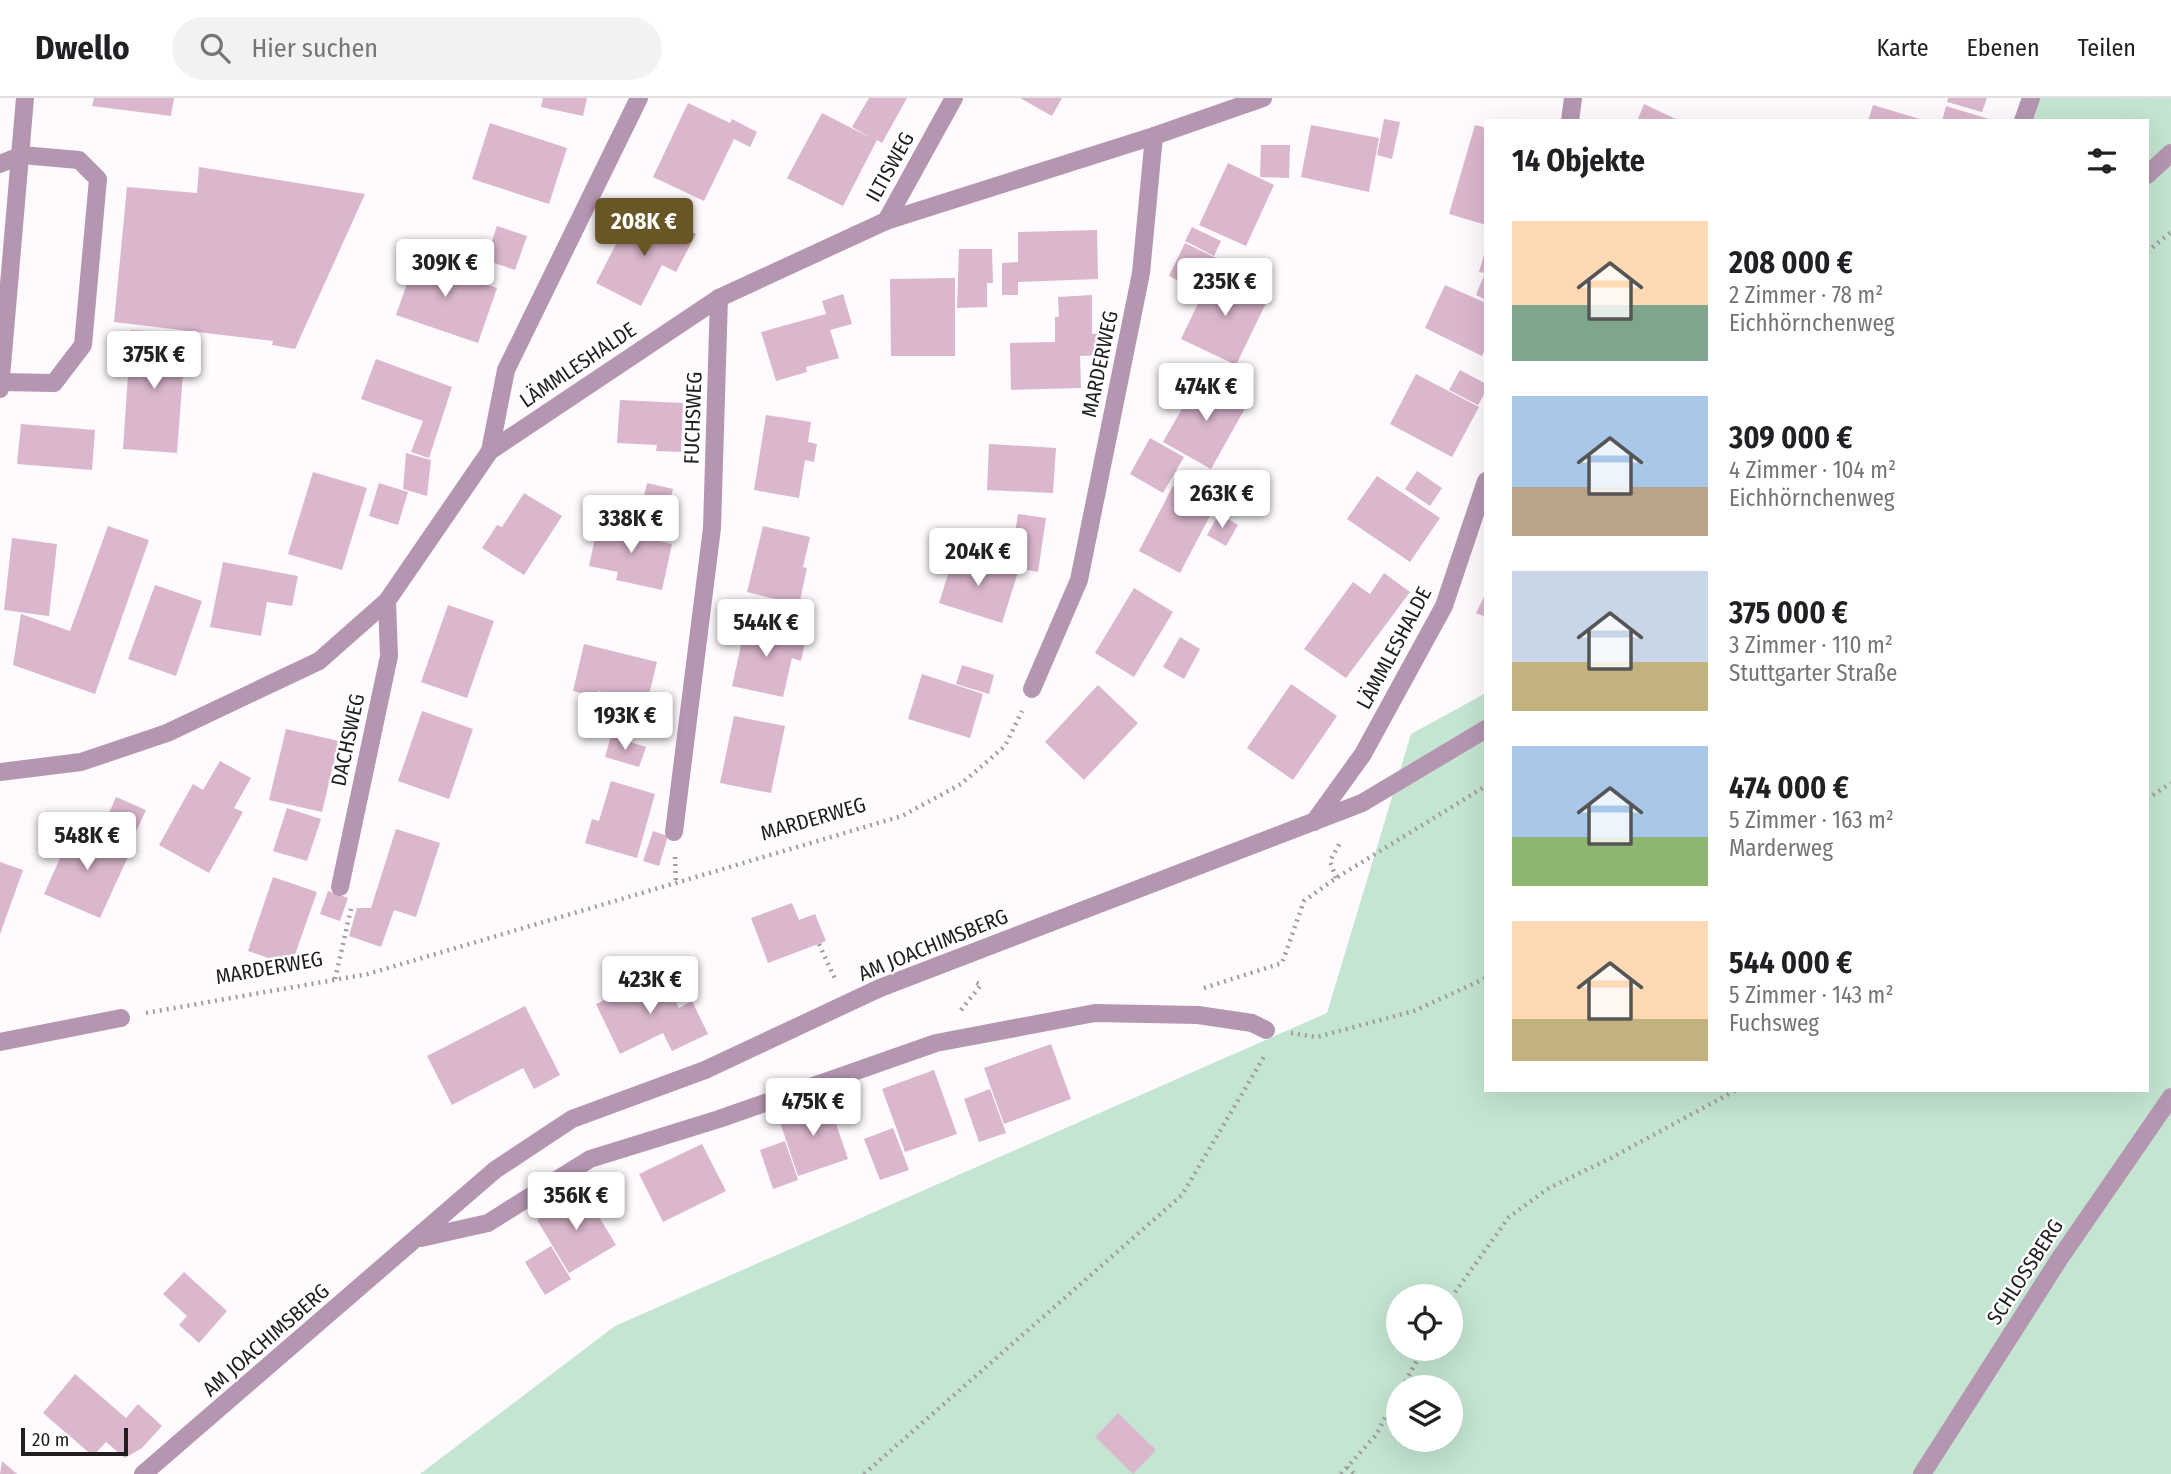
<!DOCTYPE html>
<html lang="de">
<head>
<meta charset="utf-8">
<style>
  body { margin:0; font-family:"Fira Sans Condensed",sans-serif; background:#f2f2f2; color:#202124; height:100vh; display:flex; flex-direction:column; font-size:26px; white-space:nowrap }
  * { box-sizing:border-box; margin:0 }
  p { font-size:23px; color:#757577 }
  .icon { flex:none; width:38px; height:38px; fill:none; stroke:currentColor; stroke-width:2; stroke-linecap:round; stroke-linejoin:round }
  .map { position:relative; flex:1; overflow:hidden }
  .details { position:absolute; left:1484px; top:21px; width:665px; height:973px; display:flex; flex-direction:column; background:#fff; border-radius:0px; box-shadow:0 7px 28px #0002 }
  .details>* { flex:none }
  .controls { position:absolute; left:1386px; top:1186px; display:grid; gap:14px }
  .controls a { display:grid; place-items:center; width:77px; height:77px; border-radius:50%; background:#fff; box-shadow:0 7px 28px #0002; font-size:35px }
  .scale { position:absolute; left:21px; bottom:18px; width:107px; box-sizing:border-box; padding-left:7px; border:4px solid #201e1f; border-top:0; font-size:19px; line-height:24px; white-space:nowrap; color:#201e1f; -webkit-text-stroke:5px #fff; paint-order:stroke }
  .price { position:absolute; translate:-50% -60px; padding:0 16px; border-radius:7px; background:#fff; color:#222; font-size:23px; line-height:46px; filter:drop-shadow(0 2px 4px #0008) }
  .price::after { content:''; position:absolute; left:50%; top:42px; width:21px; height:16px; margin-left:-10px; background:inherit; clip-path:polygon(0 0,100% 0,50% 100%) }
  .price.on { background:#685725; color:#fff }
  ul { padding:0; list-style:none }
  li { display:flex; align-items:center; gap:21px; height:175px; padding:0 28px }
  li span { display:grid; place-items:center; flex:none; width:196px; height:140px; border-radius:0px; color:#555 }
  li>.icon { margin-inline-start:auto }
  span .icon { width:84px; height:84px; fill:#fffc; stroke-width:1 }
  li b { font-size:30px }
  h2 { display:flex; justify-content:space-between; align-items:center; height:84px; padding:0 28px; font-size:30px }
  header { display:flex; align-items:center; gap:42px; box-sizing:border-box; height:98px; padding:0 35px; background:#fff; border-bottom:2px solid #e0e0e0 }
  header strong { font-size:33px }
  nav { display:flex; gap:38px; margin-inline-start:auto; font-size:24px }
  .search { width:490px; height:63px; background:#f2f2f2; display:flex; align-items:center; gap:18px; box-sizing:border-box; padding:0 24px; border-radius:38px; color:#757577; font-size:26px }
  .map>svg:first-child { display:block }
</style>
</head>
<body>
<header>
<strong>Dwello</strong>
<div class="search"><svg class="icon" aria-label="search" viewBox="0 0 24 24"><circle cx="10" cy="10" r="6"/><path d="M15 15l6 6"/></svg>Hier suchen</div>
<nav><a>Karte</a><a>Ebenen</a><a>Teilen</a></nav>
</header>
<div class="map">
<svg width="2171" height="1376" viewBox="0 0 2171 1376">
  <rect width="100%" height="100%" fill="#fefafd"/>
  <path fill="#c4e5d1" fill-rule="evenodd" d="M2037 0H2171V1376H420L615 1228 1327 915 1411 636 1486 595V992H2147V23H2022ZM1398 1199H1451V1251H1398ZM1398 1290H1451V1342H1398Z"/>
  <g fill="#dbb7ce">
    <path d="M94 0H174L171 18 92 8Z"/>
    <path d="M543 0H587L583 18 541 9Z"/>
    <path d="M869 0H907L882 45 877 42 843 108 787 80 822 15 871 40 852 29Z"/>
    <path d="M1020 0H1062L1052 18Z"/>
    <path d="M1948 0H1987L1982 14 1947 4Z"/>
    <path d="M688 5 730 25 732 21 757 34 750 49 734 41 704 103 653 79Z"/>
    <path d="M1644 6 1680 23H1637Z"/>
    <path d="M1873 7 1923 22V23H1868Z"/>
    <path d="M1946 8 1989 21 1988 23H1942Z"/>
    <path d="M1384 21 1400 24 1392 61 1377 57Z"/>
    <path d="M490 25 567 50 549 106 472 81Z"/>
    <path d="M1311 27 1379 40 1369 94 1301 79Z"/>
    <path d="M1475 27 1486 30V127L1449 116Z"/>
    <path d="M1261 47H1290L1289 80 1260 79Z"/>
    <path d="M1228 65 1274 87 1246 148 1199 127Z"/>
    <path d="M199 69 365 96 295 251 272 247 273 243 114 224 127 89 197 95Z"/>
    <path d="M630 119 656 132 663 119 696 136 676 174 662 167 641 208 596 185Z"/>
    <path d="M497 128 527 138 515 172 485 162Z"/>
    <path d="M1192 129 1221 143 1214 158 1185 143Z"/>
    <path d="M1097 132 1098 181 1018 184V197H1002V165L1018 164V134Z"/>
    <path d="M1185 145 1218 161 1202 194 1169 178Z"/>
    <path d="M420 149 445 158 441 171 497 190 478 245 396 217Z"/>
    <path d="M959 151H992L993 185H987V209L957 210Z"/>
    <path d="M1485 153H1486V202L1476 197 1485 175 1479 174Z"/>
    <path d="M1214 172 1269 199 1236 267 1181 241Z"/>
    <path d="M955 180V258H891L890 181Z"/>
    <path d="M1445 187 1486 205V250L1482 258 1425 230Z"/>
    <path d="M843 196 852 226 830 232 839 260 806 269 807 274 776 283 761 234 826 216 822 203Z"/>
    <path d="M1092 197V236L1103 235V257L1080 258 1081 290 1011 292 1010 245 1055 244V219H1059L1058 199Z"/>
    <path d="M131 232 186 235 177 355 123 351Z"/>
    <path d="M376 261 452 289 429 360 411 354 423 323 361 301Z"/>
    <path d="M1460 272 1486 286V293L1478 307 1449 292Z"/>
    <path d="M1416 276 1479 309 1452 359 1390 326Z"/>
    <path d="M1200 279 1248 305 1211 371 1163 344Z"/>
    <path d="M620 302 683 305 681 354 656 353 657 347 617 345Z"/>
    <path d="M766 317 811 324 808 344 817 346 814 364 805 362 799 400 754 392Z"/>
    <path d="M21 326 95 332 92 372 17 366Z"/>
    <path d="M1150 340 1184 359 1163 395 1130 376Z"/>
    <path d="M989 346 1056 350 1053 395 987 392Z"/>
    <path d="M406 355 431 362 427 398 403 391Z"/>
    <path d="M1417 373 1442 390 1430 408 1405 391Z"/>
    <path d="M313 374 367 390 342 472 288 456Z"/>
    <path d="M1377 378 1440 420 1410 464 1347 421Z"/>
    <path d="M379 385 408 394 398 427 369 418Z"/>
    <path d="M647 385 673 391 669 409 643 403Z"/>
    <path d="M1173 388 1214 410 1180 475 1139 453Z"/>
    <path d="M524 395 562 418 524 477 482 450 497 427 502 429Z"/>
    <path d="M643 405 673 412 668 432 639 424Z"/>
    <path d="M1018 416 1046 420 1038 474 1010 469Z"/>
    <path d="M1219 416 1238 427 1226 448 1207 437Z"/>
    <path d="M599 422 651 433 649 441 672 446 662 492 616 482 618 474 589 468Z"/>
    <path d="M108 428 149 442 95 596 13 567 21 516 70 533Z"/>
    <path d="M763 428 810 439 803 469 807 470 799 507 747 494Z"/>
    <path d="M12 440 57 446 49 518 4 512Z"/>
    <path d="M955 454 1018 474 1002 525 939 505Z"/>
    <path d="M223 464 298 478 292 508 267 504 261 538 210 529Z"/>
    <path d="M1384 475 1410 494 1346 580 1304 551 1353 484 1388 509 1370 496Z"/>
    <path d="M155 487 202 503 176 578 128 561Z"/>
    <path d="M1134 490 1173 514 1134 579 1095 555Z"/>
    <path d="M1486 495V519L1476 515Z"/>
    <path d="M448 507 494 523 467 600 421 584Z"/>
    <path d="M742 525 806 539 801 563 792 560 783 599 732 588 742 543 738 542Z"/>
    <path d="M1180 539 1200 551 1184 581 1163 569Z"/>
    <path d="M584 546 657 564 647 605 598 593 597 599 573 593Z"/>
    <path d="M962 567 994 577 989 596 956 586Z"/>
    <path d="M922 576 983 596 970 640 908 621Z"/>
    <path d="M1291 586 1337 618 1293 682 1247 650Z"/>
    <path d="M1098 587 1138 625 1084 682 1045 644Z"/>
    <path d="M422 613 473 631 449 701 398 683Z"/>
    <path d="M734 618 785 628 771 695 720 685Z"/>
    <path d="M286 631 339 643 322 714 269 702Z"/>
    <path d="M611 638 646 649 639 669 605 659Z"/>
    <path d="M220 663 251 680 234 710 243 714 209 775 159 747 193 686 203 692Z"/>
    <path d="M611 683 655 696 637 760 585 745 592 721 599 723Z"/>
    <path d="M116 699 146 712 129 749 100 736Z"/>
    <path d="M287 710 321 721 307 763 273 753Z"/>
    <path d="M75 727 131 752 100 820 44 796Z"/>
    <path d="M396 731 440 745 416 819 394 812 381 849 349 838 357 810H371Z"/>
    <path d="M653 733 668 738 659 768 643 763Z"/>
    <path d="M0 764 23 772 0 836Z"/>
    <path d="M273 779 317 794 291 868 248 853Z"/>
    <path d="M328 793 348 800 340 823 320 816Z"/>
    <path d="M792 805 799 822 815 816 826 843 768 865 751 820Z"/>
    <path d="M662 875 679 910 692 903 708 936 672 953 663 935 620 956 596 906Z"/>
    <path d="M525 908 560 977 534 991 523 970 452 1007 427 958Z"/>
    <path d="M1051 946 1071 1001 1004 1026 984 970Z"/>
    <path d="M934 972 957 1036 905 1054 882 991Z"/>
    <path d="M990 991 1006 1035 979 1044 964 1001Z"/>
    <path d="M828 1002 848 1061 798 1078 778 1018Z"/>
    <path d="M893 1030 909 1072 880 1082 864 1041Z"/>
    <path d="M785 1043 798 1082 773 1091 760 1052Z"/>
    <path d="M702 1046 726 1093 663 1124 639 1076Z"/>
    <path d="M584 1094 616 1147 569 1175 537 1122Z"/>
    <path d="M551 1148 571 1181 545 1197 525 1164Z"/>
    <path d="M184 1174 227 1213 199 1245 179 1227 187 1218 163 1196Z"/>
    <path d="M75 1276 126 1320 138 1306 162 1328 142 1350 125 1360 106 1344 93 1358 43 1315Z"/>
    <path d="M1118 1315 1156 1352 1133 1376 1095 1339Z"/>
    <path d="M2 1363 17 1376H0Z"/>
  </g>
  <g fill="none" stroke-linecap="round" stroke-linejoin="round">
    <g stroke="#a09d9f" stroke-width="4.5" stroke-dasharray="2 5" stroke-linecap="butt">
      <path d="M2147 154 2171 134"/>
      <path d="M2147 701 2171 685"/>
      <path d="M675 759 676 785"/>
      <path d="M1336 780 1330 763 1341 743"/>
      <path d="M819 846 836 883"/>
      <path d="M335 881 351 811"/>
      <path d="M1204 890 1282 865 1304 803 1336 780 1486 688"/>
      <path d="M961 912 981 887 973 883"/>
      <path d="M146 915 368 876 902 718 961 686 1005 648 1022 613"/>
      <path d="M1291 935 1317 939 1414 913 1486 880"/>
      <path d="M1451 1200 1509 1119 1549 1090 1611 1060 1736 992"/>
      <path d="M1402 1290 1423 1251"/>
      <path d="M1347 1369 1354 1376"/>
      <path d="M864 1376 1182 1097 1265 957"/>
      <path d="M1341 1376 1376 1337 1398 1296"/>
    </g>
    <g stroke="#b496b0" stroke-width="18">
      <path d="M1570 23 1573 0"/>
      <path d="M2023 23 2031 0"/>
      <path d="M0 66 22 57 79 62 98 81 83 247 54 285 1 284"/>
      <path d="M2147 77 2171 55"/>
      <path d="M886 123 954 0"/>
      <path d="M0 291 25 0"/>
      <path d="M490 353 506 272 639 0"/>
      <path d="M1032 591 1079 482 1141 175 1154 38"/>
      <path d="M0 674 81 664 167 635 319 563 387 503 490 353 719 200 886 123 1154 38 1263 0"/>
      <path d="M1314 724 1363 656 1444 508 1486 383"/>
      <path d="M674 734 712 430 719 200"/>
      <path d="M340 789 389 558 387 503"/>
      <path d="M0 944 121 920"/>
      <path d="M421 1140 488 1125 590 1061 719 1021 936 945 1095 915 1198 917 1252 925 1266 932"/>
      <path d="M143 1376 495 1072 572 1021 705 972 880 890 1362 705 1486 631"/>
      <path d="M1922 1376 2060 1160 2171 999"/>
    </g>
  </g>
  <g text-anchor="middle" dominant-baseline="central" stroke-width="5" stroke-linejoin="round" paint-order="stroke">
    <g font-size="21" fill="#201e1f" stroke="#fff">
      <text transform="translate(890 69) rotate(-61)">ILTISWEG</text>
      <text transform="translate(1100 266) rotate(-78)">MARDERWEG</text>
      <text transform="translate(578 267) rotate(-34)">LÄMMLESHALDE</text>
      <text transform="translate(693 320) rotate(-88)">FUCHSWEG</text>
      <text transform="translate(1394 550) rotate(-62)">LÄMMLESHALDE</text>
      <text transform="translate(348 642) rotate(-78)">DACHSWEG</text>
      <text transform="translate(813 721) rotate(-16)">MARDERWEG</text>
      <text transform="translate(933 847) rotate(-22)">AM JOACHIMSBERG</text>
      <text transform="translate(269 870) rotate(-10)">MARDERWEG</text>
      <text transform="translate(2025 1174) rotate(-57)">SCHLOSSBERG</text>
      <text transform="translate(266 1242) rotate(-41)">AM JOACHIMSBERG</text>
    </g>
  </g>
</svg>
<div class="controls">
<a><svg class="icon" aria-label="locate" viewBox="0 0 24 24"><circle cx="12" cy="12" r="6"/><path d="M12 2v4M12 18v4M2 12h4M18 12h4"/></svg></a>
<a><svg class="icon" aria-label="layers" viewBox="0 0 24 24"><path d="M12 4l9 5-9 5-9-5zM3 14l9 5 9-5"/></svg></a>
</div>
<div class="scale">20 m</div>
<b class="price on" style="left:644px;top:160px">208K €</b>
<b class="price" style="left:445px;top:201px">309K €</b>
<b class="price" style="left:1225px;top:220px">235K €</b>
<b class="price" style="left:154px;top:293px">375K €</b>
<b class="price" style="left:1206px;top:325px">474K €</b>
<b class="price" style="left:1222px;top:432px">263K €</b>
<b class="price" style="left:631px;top:457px">338K €</b>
<b class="price" style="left:978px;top:490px">204K €</b>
<b class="price" style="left:766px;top:561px">544K €</b>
<b class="price" style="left:625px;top:654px">193K €</b>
<b class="price" style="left:87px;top:774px">548K €</b>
<b class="price" style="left:650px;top:918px">423K €</b>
<b class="price" style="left:813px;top:1040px">475K €</b>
<b class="price" style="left:576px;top:1134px">356K €</b>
<section class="details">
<h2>14 Objekte<svg class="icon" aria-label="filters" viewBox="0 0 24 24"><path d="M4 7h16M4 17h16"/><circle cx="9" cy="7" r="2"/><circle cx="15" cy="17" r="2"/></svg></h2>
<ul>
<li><span style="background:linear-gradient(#ffd9b3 60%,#7fa58c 0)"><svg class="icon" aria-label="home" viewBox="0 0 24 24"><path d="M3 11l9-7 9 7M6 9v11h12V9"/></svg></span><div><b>208 000 €</b><p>2 Zimmer · 78 m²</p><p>Eichhörnchenweg</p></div></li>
<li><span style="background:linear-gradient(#a9c7e8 65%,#b9a48a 0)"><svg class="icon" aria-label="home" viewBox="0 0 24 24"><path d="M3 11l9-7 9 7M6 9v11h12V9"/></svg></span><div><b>309 000 €</b><p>4 Zimmer · 104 m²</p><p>Eichhörnchenweg</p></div></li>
<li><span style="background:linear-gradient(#c9d6e8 65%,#c2b280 0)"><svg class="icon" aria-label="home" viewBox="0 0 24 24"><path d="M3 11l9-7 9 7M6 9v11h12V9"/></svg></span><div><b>375 000 €</b><p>3 Zimmer · 110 m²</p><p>Stuttgarter Straße</p></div></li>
<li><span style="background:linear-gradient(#a9c7e8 65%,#8fb573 0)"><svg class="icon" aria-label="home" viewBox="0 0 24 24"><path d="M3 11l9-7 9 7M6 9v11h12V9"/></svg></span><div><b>474 000 €</b><p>5 Zimmer · 163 m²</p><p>Marderweg</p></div></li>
<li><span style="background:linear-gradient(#ffd9b3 70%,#c2b280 0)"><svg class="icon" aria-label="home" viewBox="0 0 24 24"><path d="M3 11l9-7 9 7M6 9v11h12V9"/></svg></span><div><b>544 000 €</b><p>5 Zimmer · 143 m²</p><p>Fuchsweg</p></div></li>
</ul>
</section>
</div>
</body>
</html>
